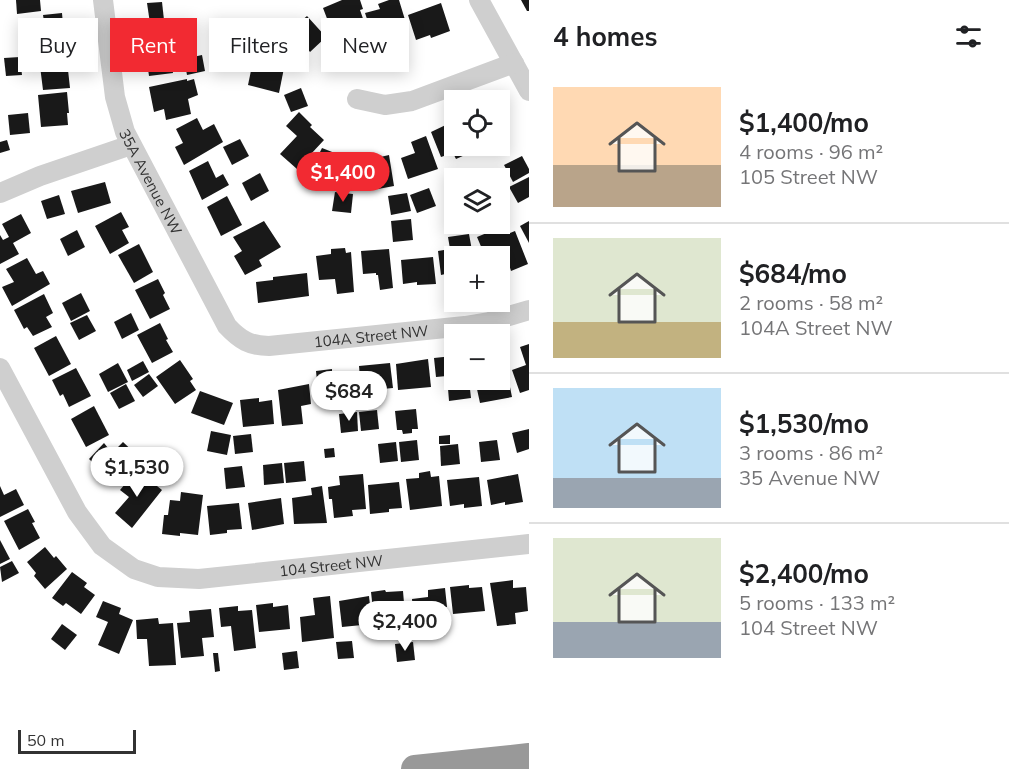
<!DOCTYPE html>
<html lang="en">
<head>
<meta charset="utf-8">
<style>
  body { margin:0; font-family:Mulish,sans-serif; background:#f6f6f6; color:#202124; height:100vh; display:flex; flex-direction:column; font-size:22px; white-space:nowrap }
  * { box-sizing:border-box; margin:0 }
  p { font-size:20px; color:#757577 }
  .icon { flex:none; width:33px; height:33px; fill:none; stroke:currentColor; stroke-width:2; stroke-linecap:round; stroke-linejoin:round }
  .map { position:relative; flex:1; overflow:hidden }
  .side { display:flex; flex-direction:column; background:#fff; width:480px }
  .side>* { flex:none }
  .hud { position:absolute; left:18px; top:18px; width:420px; height:54px; display:flex; gap:12px }
  .tools { position:absolute; left:444px; top:90px; display:grid; gap:12px }
  .tools a { display:grid; place-items:center; width:66px; height:66px; border-radius:0px; background:#fff; box-shadow:0 3px 15px #0003; font-size:30px }
  .scale { position:absolute; left:18px; bottom:15px; width:118px; box-sizing:border-box; padding-left:6px; border:3px solid #323232; border-top:0; font-size:16px; line-height:21px; white-space:nowrap; color:#323232; -webkit-text-stroke:4px #fff; paint-order:stroke }
  .price { position:absolute; translate:-50% -51px; padding:0 14px; border-radius:21px; background:#fff; color:#222; font-size:20px; line-height:39px; filter:drop-shadow(0 2px 3px #0008) }
  .price::after { content:''; position:absolute; left:50%; top:36px; width:18px; height:14px; margin-left:-9px; background:inherit; clip-path:polygon(0 0,100% 0,50% 100%) }
  .price.selected { background:#f22a32; color:#fff }
  ul { padding:0; list-style:none }
  li { display:flex; align-items:center; gap:18px; height:150px; padding:0 24px }
  li+li { border-top:2px solid #e0e0e0 }
  li span { display:grid; place-items:center; flex:none; width:168px; height:120px; border-radius:0px; color:#555 }
  li>.icon { margin-inline-start:auto }
  span .icon { width:72px; height:72px; fill:#fffc; stroke-width:1 }
  li b { font-size:26px }
  h2 { display:flex; justify-content:space-between; align-items:center; height:72px; padding:0 24px; font-size:26px }
  .pill { padding:0 21px; border-radius:0px; background:#fff; box-shadow:0 3px 15px #0003; font-size:21px; line-height:54px }
  .pill.selected { background:#f22a32; color:#fff }
  main { display:flex; flex:1; min-height:0 }
  .map>svg:first-child { display:block }
</style>
</head>
<body>
<main>
<div class="map">
<svg width="529" height="769" viewBox="0 0 529 769">
  <rect width="100%" height="100%" fill="#fff"/>
  <g fill="#191919">
    <path d="M16 0H40L41 11 17 14Z"/>
    <path d="M342 0H360L363 9 360 10 368 33 353 39 347 23 331 29 323 8Z"/>
    <path d="M389 0H399L409 33 389 39 387 32 373 37 365 13 380 9 378 4Z"/>
    <path d="M521 0H529V11H527Z"/>
    <path d="M162 2 165 29 151 30 147 3Z"/>
    <path d="M441 3 450 31 431 38 430 35 416 40 408 15Z"/>
    <path d="M62 13 65 48 28 52 25 30 45 28 43 15Z"/>
    <path d="M307 16 326 37 310 52 306 47 292 61 275 43Z"/>
    <path d="M195 18 197 33 180 34 179 19Z"/>
    <path d="M167 41V47L169 46 173 73 149 76 147 62H144L142 43Z"/>
    <path d="M64 55 65 70H68L70 88 43 90 39 58Z"/>
    <path d="M202 55 205 71 187 75 184 59Z"/>
    <path d="M20 57 22 75 6 76 4 58Z"/>
    <path d="M253 61 284 68 279 93 248 85Z"/>
    <path d="M187 79V81L194 79 198 95 188 99 191 114 166 120 164 109 154 112 149 87Z"/>
    <path d="M301 88 308 106 291 112 284 95Z"/>
    <path d="M67 92 69 113H67L68 125 41 127 38 95Z"/>
    <path d="M299 112 312 125 310 127 324 140 297 169 280 154 297 136 286 126Z"/>
    <path d="M28 113 30 133 10 135 8 115Z"/>
    <path d="M197 118 203 130 214 124 223 142 184 165 175 147 183 143 176 129Z"/>
    <path d="M452 122 454 124V146H472L474 151 456 159 453 153 441 157 431 132Z"/>
    <path d="M503 126 510 145 484 154 481 146H500V128Z"/>
    <path d="M426 136 438 169 408 179 401 158 415 153 411 142Z"/>
    <path d="M240 139 249 156 232 165 223 147Z"/>
    <path d="M7 140 10 150 0 153V142Z"/>
    <path d="M322 148 355 161 346 183 312 168Z"/>
    <path d="M389 155 394 186 378 189 377 185 363 187 359 162Z"/>
    <path d="M522 156 529 169V173L513 182 504 165Z"/>
    <path d="M208 161 216 178 223 174 229 185 202 200 189 171Z"/>
    <path d="M260 173 269 191 251 201 242 183Z"/>
    <path d="M465 173 467 178H454V201L446 180Z"/>
    <path d="M529 177V197L518 203 509 187Z"/>
    <path d="M105 182 111 203 78 213 71 191Z"/>
    <path d="M429 188 436 206 417 213 410 195Z"/>
    <path d="M335 192 353 194 351 213 332 211Z"/>
    <path d="M407 193 411 211 391 215 388 196Z"/>
    <path d="M59 195 65 214 47 219 41 201Z"/>
    <path d="M227 196 242 225 221 236 207 207Z"/>
    <path d="M121 212 129 227 122 230 129 243 110 254 95 226Z"/>
    <path d="M21 214 31 233 13 243 19 254 0 264V235L3 240 9 237 2 224Z"/>
    <path d="M411 219 413 240 393 242 391 221Z"/>
    <path d="M505 219 510 233 515 231 528 264 511 271 507 258 501 260 499 255 485 256 477 237 494 230 492 224H500V221Z"/>
    <path d="M264 221 281 247 259 260 262 266 245 275 234 256 242 251 233 237Z"/>
    <path d="M529 221V243L520 226Z"/>
    <path d="M77 230 85 247 68 256 60 239Z"/>
    <path d="M469 234 473 256H454V272L441 275 438 251 450 249 448 237Z"/>
    <path d="M139 244 153 272 134 283 118 255Z"/>
    <path d="M345 248 346 253 351 252 354 292 337 294 335 279 319 280 316 256 331 254V249Z"/>
    <path d="M389 249 393 288 380 290 378 275H376V273L363 274 361 251Z"/>
    <path d="M433 257 436 284 417 285V282L403 284 401 260Z"/>
    <path d="M27 258 36 274 43 271 50 284 12 306 2 287 14 282 6 269Z"/>
    <path d="M307 273 309 296 258 303 256 282 273 280V277Z"/>
    <path d="M158 279 165 293 163 295 170 309 150 319 135 290Z"/>
    <path d="M81 293 90 311 71 321 62 303Z"/>
    <path d="M44 294 53 313 46 317 52 327 33 336 27 327 24 329 14 310Z"/>
    <path d="M131 313 139 330 122 339 114 322Z"/>
    <path d="M87 315 96 331 79 340 70 323Z"/>
    <path d="M160 323 168 339 166 340 173 352 152 363 137 335Z"/>
    <path d="M56 336 71 364 49 376 34 348Z"/>
    <path d="M529 344V390L520 393 512 370 526 365 520 347Z"/>
    <path d="M503 352 512 397 480 403 475 380H500V353Z"/>
    <path d="M453 356 454 380H469L471 398 449 401 447 376 436 377 434 358Z"/>
    <path d="M428 359 431 387 398 390 396 364Z"/>
    <path d="M180 360 193 379 190 381 196 390 175 404 156 377Z"/>
    <path d="M143 361 149 372 132 381 127 370Z"/>
    <path d="M118 363 128 382 108 392 99 374Z"/>
    <path d="M390 363 393 388 361 391 359 366Z"/>
    <path d="M76 368 91 396 69 407 63 394 60 396 52 380Z"/>
    <path d="M332 369V376L348 374 350 398 319 401 316 371Z"/>
    <path d="M149 374 158 386 143 397 134 385Z"/>
    <path d="M126 384 135 401 119 409 110 393Z"/>
    <path d="M309 384 311 404 301 406 303 424 282 426 278 390Z"/>
    <path d="M200 391 233 403 224 425 191 413Z"/>
    <path d="M259 398V402L272 400 274 424 243 427 240 400Z"/>
    <path d="M94 406 109 435 86 447 71 419Z"/>
    <path d="M416 409 418 429H412V433L403 434 402 430H397L395 411Z"/>
    <path d="M377 410 379 429 361 431 359 412Z"/>
    <path d="M357 412 358 431 341 433 339 414Z"/>
    <path d="M529 429V449L517 453 512 433Z"/>
    <path d="M211 431 231 435 227 455 207 451Z"/>
    <path d="M251 434 253 452 235 454 233 436Z"/>
    <path d="M450 435V444H439V436Z"/>
    <path d="M417 440 419 460 401 462 399 442Z"/>
    <path d="M497 440 500 460 481 462 479 442Z"/>
    <path d="M123 442 140 458 115 484 89 459 104 443 112 453Z"/>
    <path d="M396 442 398 461 380 463 378 444Z"/>
    <path d="M458 444 460 464 441 466 440 446Z"/>
    <path d="M334 448 335 457 325 458 324 449Z"/>
    <path d="M304 461 306 481 286 483 284 463Z"/>
    <path d="M282 463 284 483 264 485 263 465Z"/>
    <path d="M242 466 245 487 226 489 224 468Z"/>
    <path d="M137 470 162 490 132 528 115 513 129 497 120 490Z"/>
    <path d="M430 471 431 477 439 476 442 506 410 510 406 479 419 478V473Z"/>
    <path d="M363 474 366 509 352 510 353 516 334 518 332 499H329L328 487 340 485 339 476Z"/>
    <path d="M518 474 523 502 505 505V502L491 505 487 480Z"/>
    <path d="M479 477 482 506 464 508V504L450 506 447 480Z"/>
    <path d="M399 482 402 508 389 509V512L370 514 368 485Z"/>
    <path d="M0 486 4 495 16 489 24 505 0 517Z"/>
    <path d="M322 486 327 523 294 524 292 498 312 495 311 488Z"/>
    <path d="M181 492 203 495 198 535 180 533V536L162 534 164 515H168L170 500 180 501Z"/>
    <path d="M281 498 284 524 252 530 248 503Z"/>
    <path d="M239 503 242 529 227 530V533L210 535 207 506Z"/>
    <path d="M28 509 35 522 32 523 40 538 19 550 4 521Z"/>
    <path d="M0 540 10 559 0 564Z"/>
    <path d="M45 547 54 558 56 556 67 569 45 589 34 576 36 573 27 562Z"/>
    <path d="M12 561 19 573 2 582 0 567Z"/>
    <path d="M72 572 87 583 84 587 95 595 81 614 66 603 63 606 52 598Z"/>
    <path d="M513 580V588L526 587 528 611 515 613 516 624 497 626 490 583Z"/>
    <path d="M469 585V588L482 587 485 611 453 614 450 587Z"/>
    <path d="M445 588 447 607H445L447 631 429 633 428 621 414 623 412 599 428 597V590Z"/>
    <path d="M385 590 386 592 403 591 405 615 374 619 371 592Z"/>
    <path d="M330 596 334 638 302 642 300 617 315 615 313 598Z"/>
    <path d="M369 596 372 624 342 627 339 601Z"/>
    <path d="M103 601 121 608 119 614 133 620 119 654 98 645 108 622 96 617Z"/>
    <path d="M273 603V607L288 605 290 629 259 632 256 605Z"/>
    <path d="M238 606V611L252 610 256 648 234 651 231 626 221 627 219 608Z"/>
    <path d="M211 609 214 637 202 638 204 656 181 658 177 623 190 622 189 611Z"/>
    <path d="M158 618 159 624 173 623 176 665 149 666 147 639H137L136 620Z"/>
    <path d="M62 624 77 635 65 650 51 639Z"/>
    <path d="M352 641 354 658 338 659 336 642Z"/>
    <path d="M413 642 415 660 397 662 395 644Z"/>
    <path d="M297 651 299 668 284 670 282 653Z"/>
    <path d="M213 653H218L220 671 215 672Z"/>
  </g>
  <g fill="none" stroke-linecap="round" stroke-linejoin="round">
    <g stroke="#cfcfcf" stroke-width="20">
      <path id="s1" d="M103 0 115 97 125 132 227 326C240 340 250 346 269 346L465 326 489 322 529 310"/>
      <path d="M479 0 529 91"/>
      <path d="M357 99 385 105 412 101 514 63"/>
      <path d="M0 193 40 176 131 145"/>
      <path id="s2" d="M0 368 77 512 102 546 134 569 158 577 199 579 529 544"/>
    </g>
    <path stroke="#999" stroke-width="28" d="M415 769 529 757"/>
  </g>
  <g text-anchor="middle" dominant-baseline="central" stroke-width="6" stroke-linejoin="round" paint-order="stroke">
    <g font-size="15" fill="#323232" stroke="#fff">
      <text stroke="none"><textPath href="#s1" startOffset="190">35A Avenue NW</textPath></text>
      <text stroke="none"><textPath href="#s1" startOffset="504">104A Street NW</textPath></text>
      <text stroke="none"><textPath href="#s2" startOffset="444">104 Street NW</textPath></text>
    </g>
  </g>
</svg>
<div class="tools">
<a><svg class="icon" aria-label="locate" viewBox="0 0 24 24"><circle cx="12" cy="12" r="6"/><path d="M12 2v4M12 18v4M2 12h4M18 12h4"/></svg></a>
<a><svg class="icon" aria-label="layers" viewBox="0 0 24 24"><path d="M12 4l9 5-9 5-9-5zM3 14l9 5 9-5"/></svg></a>
<a>+</a>
<a>−</a>
</div>
<div class="scale">50 m</div>
<b class="price selected" style="left:343px;top:203px">$1,400</b>
<b class="price" style="left:349px;top:422px">$684</b>
<b class="price" style="left:137px;top:498px">$1,530</b>
<b class="price" style="left:405px;top:652px">$2,400</b>
<div class="hud">
<a class="pill">Buy</a>
<a class="pill selected">Rent</a>
<a class="pill">Filters</a>
<a class="pill">New</a>
</div>
</div>
<section class="side">
<h2>4 homes<svg class="icon" aria-label="filters" viewBox="0 0 24 24"><path d="M4 7h16M4 17h16"/><circle cx="9" cy="7" r="2"/><circle cx="15" cy="17" r="2"/></svg></h2>
<ul>
<li><span style="background:linear-gradient(#ffd9b3 65%,#b9a48a 0)"><svg class="icon" aria-label="home" viewBox="0 0 24 24"><path d="M3 11l9-7 9 7M6 9v11h12V9"/></svg></span><div><b>$1,400/mo</b><p>4 rooms · 96 m²</p><p>105 Street NW</p></div></li>
<li><span style="background:linear-gradient(#dfe7d0 70%,#c2b280 0)"><svg class="icon" aria-label="home" viewBox="0 0 24 24"><path d="M3 11l9-7 9 7M6 9v11h12V9"/></svg></span><div><b>$684/mo</b><p>2 rooms · 58 m²</p><p>104A Street NW</p></div></li>
<li><span style="background:linear-gradient(#bfe0f5 75%,#9aa5b1 0)"><svg class="icon" aria-label="home" viewBox="0 0 24 24"><path d="M3 11l9-7 9 7M6 9v11h12V9"/></svg></span><div><b>$1,530/mo</b><p>3 rooms · 86 m²</p><p>35 Avenue NW</p></div></li>
<li><span style="background:linear-gradient(#dfe7d0 70%,#9aa5b1 0)"><svg class="icon" aria-label="home" viewBox="0 0 24 24"><path d="M3 11l9-7 9 7M6 9v11h12V9"/></svg></span><div><b>$2,400/mo</b><p>5 rooms · 133 m²</p><p>104 Street NW</p></div></li>
</ul>
</section>
</main>
</body>
</html>
